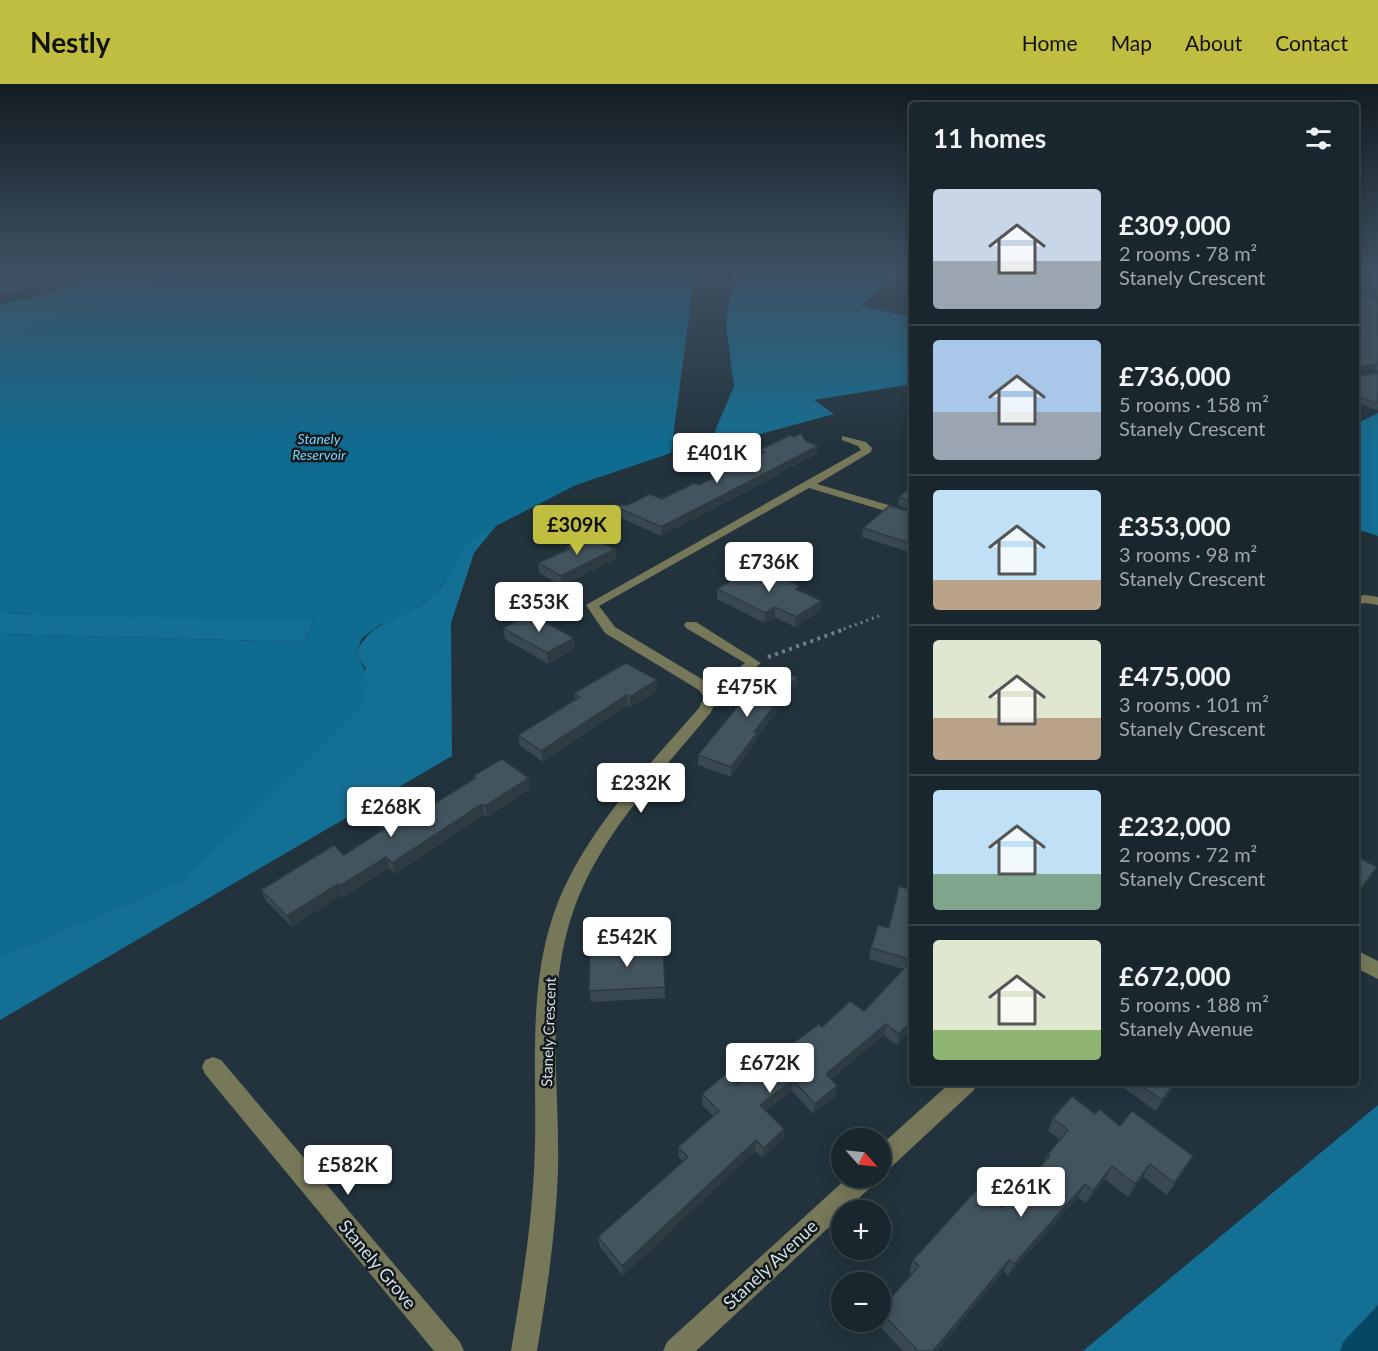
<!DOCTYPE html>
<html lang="en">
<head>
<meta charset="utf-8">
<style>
  body { margin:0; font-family:Lato,sans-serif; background:#232e36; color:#f1f3f6; height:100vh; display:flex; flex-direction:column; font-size:22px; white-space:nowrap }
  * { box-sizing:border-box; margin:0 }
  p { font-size:20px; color:#9fa5aa }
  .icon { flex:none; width:33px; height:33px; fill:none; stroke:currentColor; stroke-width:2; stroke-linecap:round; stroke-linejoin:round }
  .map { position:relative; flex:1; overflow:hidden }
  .panel { position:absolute; left:909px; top:18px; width:450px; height:984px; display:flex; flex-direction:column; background:#1a262e; border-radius:6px; box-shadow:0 3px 15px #0003,0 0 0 2px #38434a }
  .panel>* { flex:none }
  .needle { width:39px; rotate:117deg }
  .buttons { position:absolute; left:831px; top:1044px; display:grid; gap:12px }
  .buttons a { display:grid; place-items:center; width:60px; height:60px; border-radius:50%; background:#1a262e; box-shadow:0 3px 15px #0003,0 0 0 2px #38434a; font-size:30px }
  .price { position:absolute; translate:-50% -51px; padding:0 14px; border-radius:6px; background:#fff; color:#222; font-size:20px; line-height:39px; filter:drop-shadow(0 2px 3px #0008) }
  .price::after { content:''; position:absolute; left:50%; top:36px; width:18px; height:14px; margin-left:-9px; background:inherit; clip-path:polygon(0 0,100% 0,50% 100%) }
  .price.on { background:#c0be41; color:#111 }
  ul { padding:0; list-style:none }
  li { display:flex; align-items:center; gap:18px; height:150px; padding:0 24px }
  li+li { border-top:2px solid #38434a }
  li span { display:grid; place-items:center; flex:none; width:168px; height:120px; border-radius:6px; color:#555 }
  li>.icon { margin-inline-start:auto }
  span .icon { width:72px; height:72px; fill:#fffc; stroke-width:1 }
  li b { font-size:26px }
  h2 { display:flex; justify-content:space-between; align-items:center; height:72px; padding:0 24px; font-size:26px }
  header { display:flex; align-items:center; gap:36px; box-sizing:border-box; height:84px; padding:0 30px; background:#c0be41; color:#111 }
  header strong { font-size:28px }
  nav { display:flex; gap:33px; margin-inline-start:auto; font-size:21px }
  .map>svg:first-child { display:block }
</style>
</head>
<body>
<header>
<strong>Nestly</strong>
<nav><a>Home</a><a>Map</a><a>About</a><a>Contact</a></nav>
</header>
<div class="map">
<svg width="1378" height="1267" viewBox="0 0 1378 1267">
  <rect width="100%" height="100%" fill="#22333d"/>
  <path fill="#064761" d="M1378 1221V1267H1340L1343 1258Z"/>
  <g fill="#146f94">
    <path d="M103 186H215L116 215 0 255V221L16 216 23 217 72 201Z"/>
    <path d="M731 186H904L860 222 912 233V300L814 316 834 330 708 364 734 302 726 241 729 216 735 198Z"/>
    <path d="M1378 329V452L1356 445V340Z"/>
    <path d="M496 442 474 469 451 539 452 672 0 936V872L183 796 366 585 356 569C370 536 406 534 432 513 448 501 452 476 464 462 472 454 486 448 496 442Z"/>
    <path d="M0 529 314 537 304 558 0 550Z"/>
    <path d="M1378 1021V1221L1343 1258 1340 1267H1083Z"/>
  </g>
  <path fill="#0f6c91" d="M215 186H695L671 369 576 401 496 442 464 462 452 488 434 512 406 530 380 541 362 554 356 569C371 594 369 602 359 628L183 796 0 872V550L304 558 314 538 0 529V255L116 215Z"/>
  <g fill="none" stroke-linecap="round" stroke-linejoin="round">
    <path stroke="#707e87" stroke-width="3" stroke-dasharray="2 4" stroke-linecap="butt" d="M838 547 879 532"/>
    <path stroke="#707e87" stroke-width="4" stroke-dasharray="3 4.5" stroke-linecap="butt" d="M768 573 842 546"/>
    <g fill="#77785a" fill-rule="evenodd">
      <path d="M46 186H57L0 205V201Z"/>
      <path d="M842 352 866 358 872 364 871 368 817 400 912 428V435L809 404 599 522 615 543 710 600 713 604 745 579 686 544 684 541 686 538H696L761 579 717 615 711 628C661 689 601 749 574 825 544 909 560 999 558 1086 556 1147 547 1207 537 1267H511C521 1207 531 1147 534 1087 539 1000 525 910 555 826 584 748 646 685 699 624L704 613 699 606 605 549 586 521 861 366 858 362 842 356Z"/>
      <path d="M1365 511 1378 513V521L1365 519 1356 521V513Z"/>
      <path d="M1356 866 1378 877V895L1356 884Z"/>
      <path d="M213 973 221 976 460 1258 464 1267H434L205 990 202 983 205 976Z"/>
      <path d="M950 999H977L974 1006 888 1086 880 1089V1062Z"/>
      <path d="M847 1094H876L872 1102 846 1126H842V1131L696 1267H663L667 1258Z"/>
    </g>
  </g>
  <g fill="#394851">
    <path d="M1356 186H1378V212L1356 207V209L1378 215V288L1375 285 1357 288V292L1378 289V325L1377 326 1356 319Z"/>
    <path d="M806 357 818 362 817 370 661 452 612 430V421H628L662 415 699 401 760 370V366Z"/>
    <path d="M912 402V426L898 421 899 413Z"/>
    <path d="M912 428V469L862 453 863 444Z"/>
    <path d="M566 463 615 465 616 475 562 502 539 489 538 479 566 466Z"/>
    <path d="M717 505 800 507 821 527 795 543 775 533 764 539 717 515Z"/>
    <path d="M503 544 575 564 548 580 505 555Z"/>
    <path d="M797 593 796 602 757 654 756 658 731 693 698 681V671Z"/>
    <path d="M657 596V607L630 623 627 621 543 678 520 662 518 651 575 616 574 609Z"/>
    <path d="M473 692 529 694 530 705 487 733 484 731 395 790 389 784 344 813 342 811 292 843 266 817 261 806 344 771 383 746 379 743 376 732 427 724 474 696Z"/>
    <path d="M912 796V944L897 961 884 951 831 995 837 1002 835 1013 813 1030 792 1007 766 1027 784 1045 783 1055 763 1074 755 1067 623 1192 600 1163 598 1153 683 1078 679 1073 678 1063 713 1032 702 1021V1010L738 1000 822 943 864 927 903 885 869 875 871 864 889 844 909 805Z"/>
    <path d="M663 861 665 914 591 918 589 907Z"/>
    <path d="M1117 999H1177L1156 1027Z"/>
    <path d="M1095 1030 1120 1042 1185 1085 1167 1111 1143 1093 1128 1113 1105 1095 1086 1119 1078 1113 1008 1192 1004 1187 937 1267H903L876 1238H880V1226L912 1191 909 1188 913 1176 1002 1124 1043 1080 1048 1070 1060 1056 1048 1047 1053 1034Z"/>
  </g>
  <g fill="#2e3b42">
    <path d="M27 186H38L0 199V195Z"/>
    <path d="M79 186H90L73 192V194L0 216V212Z"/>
    <path d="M1378 280 1375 285 1356 288 1357 283Z"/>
    <path d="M818 362 817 370 661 452V443Z"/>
    <path d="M615 465 616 475 562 502 561 492Z"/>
    <path d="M822 517 821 527 795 543 796 533Z"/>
    <path d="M775 523V533L764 539 765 529Z"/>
    <path d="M574 554 575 564 548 580 547 569Z"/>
    <path d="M797 593 796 602 757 654 756 658 731 693V683L754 648Z"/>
    <path d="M657 596V607L630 623V613Z"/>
    <path d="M627 611V621L543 678 541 667Z"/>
    <path d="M529 694 530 705 487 733 485 722Z"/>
    <path d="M482 720 484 731 395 790 392 779Z"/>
    <path d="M386 773 389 784 344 813 340 802Z"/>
    <path d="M1377 783 1371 794 1356 813V811Z"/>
    <path d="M338 800 342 811 292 843 287 832Z"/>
    <path d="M912 936V944L897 961 899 950Z"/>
    <path d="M886 940 884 951 824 1001 826 990Z"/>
    <path d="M793 996 792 1007 759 1032 760 1021Z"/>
    <path d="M1175 999H1177L1156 1027 1162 1016Z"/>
    <path d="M837 1002 835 1013 813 1030 815 1020Z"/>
    <path d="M784 1045 783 1055 763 1074 764 1064Z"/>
    <path d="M756 1056 755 1067 623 1192 622 1182Z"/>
    <path d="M1150 1080 1143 1093 1128 1113 1135 1100Z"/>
    <path d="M1112 1082 1105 1095 1086 1119 1093 1107Z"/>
    <path d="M1085 1100 1078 1113 1008 1192 1014 1180Z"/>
    <path d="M1009 1176 1004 1187 937 1267H933Z"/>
  </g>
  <g fill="#42545e" stroke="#2e3b42" stroke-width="1.5">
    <path d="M0 186H27L0 195Z"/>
    <path d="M52 186H79L69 190H72L0 212V203Z"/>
    <path d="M1356 186H1378V206L1358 202 1356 204Z"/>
    <path d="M1356 207V209L1378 215V280L1357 283V292L1378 289V319L1356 312Z"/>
    <path d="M801 349 806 357 818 362 661 443 612 421H628L650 410 662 415 694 399 699 401 765 368 760 366 790 351 794 353Z"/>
    <path d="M912 402V418L899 413Z"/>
    <path d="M889 422 912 428V460L863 444Z"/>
    <path d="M589 452 615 465 561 492 538 479 569 465 566 463Z"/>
    <path d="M758 482 800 502 796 505 822 517 796 533 775 523 765 529 717 505Z"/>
    <path d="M530 530 574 554 547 569 503 544Z"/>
    <path d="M626 579 657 596 630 613 627 611 541 667 518 651 580 613 574 609Z"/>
    <path d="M769 584 797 593 754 648 757 649 731 683 698 671Z"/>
    <path d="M502 675 529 694 485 722 482 720 392 779 386 773 340 802 338 800 287 832 261 806 334 761 344 771 389 742 376 732 410 711 427 724 476 694 473 692Z"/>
    <path d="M1356 772 1377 783 1356 811Z"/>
    <path d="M912 796V936L899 950 886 940 826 990 837 1002 815 1020 793 996 760 1021 784 1045 764 1064 756 1056 622 1182 598 1153 688 1073 678 1063 719 1027 702 1010 727 989 738 1000 819 940 822 943 850 917 864 927 912 876 871 864 878 841 889 844 899 802 909 805Z"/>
    <path d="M663 861 665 903 589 907 590 864Z"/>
    <path d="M1138 999H1175L1162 1016Z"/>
    <path d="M1072 1012 1095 1030 1099 1025 1120 1042 1132 1027 1193 1072 1174 1099 1150 1080 1135 1100 1112 1082 1093 1107 1085 1100 1014 1180 1009 1176 933 1267H918L880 1227V1226L919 1182 913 1176 980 1102 1002 1124 1050 1072 1048 1070 1068 1046 1053 1034Z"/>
  </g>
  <linearGradient id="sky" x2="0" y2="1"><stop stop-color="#131c22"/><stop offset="0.51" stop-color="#3e5062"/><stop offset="1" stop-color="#3e5062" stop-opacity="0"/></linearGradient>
  <rect width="1378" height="364" fill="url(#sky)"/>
  <g text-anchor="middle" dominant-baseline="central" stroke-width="5" stroke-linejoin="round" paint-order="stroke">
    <g font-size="14" font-style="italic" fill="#7bd0fa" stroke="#121a1e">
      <text x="319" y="354">Stanely<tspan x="319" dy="16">Reservoir</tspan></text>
    </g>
    <g font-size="15" fill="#d5dfe5" stroke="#121a1e">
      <text transform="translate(548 948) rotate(-88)">Stanely Crescent</text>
    </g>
    <g font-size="18" fill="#d5dfe5" stroke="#121a1e">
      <text transform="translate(378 1180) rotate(50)">Stanely Grove</text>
      <text transform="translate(770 1180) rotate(-43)">Stanely Avenue</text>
    </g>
  </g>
</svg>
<div class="buttons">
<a><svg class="needle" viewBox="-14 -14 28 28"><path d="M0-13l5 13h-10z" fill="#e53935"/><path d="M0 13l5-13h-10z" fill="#9fa5aa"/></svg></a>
<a>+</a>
<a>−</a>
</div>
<b class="price" style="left:717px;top:400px">£401K</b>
<b class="price on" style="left:577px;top:472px">£309K</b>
<b class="price" style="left:769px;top:509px">£736K</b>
<b class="price" style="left:539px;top:549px">£353K</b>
<b class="price" style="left:747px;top:634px">£475K</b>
<b class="price" style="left:641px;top:730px">£232K</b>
<b class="price" style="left:391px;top:754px">£268K</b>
<b class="price" style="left:627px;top:884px">£542K</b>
<b class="price" style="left:770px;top:1010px">£672K</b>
<b class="price" style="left:348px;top:1112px">£582K</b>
<b class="price" style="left:1021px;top:1134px">£261K</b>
<section class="panel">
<h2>11 homes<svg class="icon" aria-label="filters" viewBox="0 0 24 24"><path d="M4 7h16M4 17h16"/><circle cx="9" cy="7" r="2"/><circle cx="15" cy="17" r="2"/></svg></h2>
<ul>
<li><span style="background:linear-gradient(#c9d6e8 60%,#9aa5b1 0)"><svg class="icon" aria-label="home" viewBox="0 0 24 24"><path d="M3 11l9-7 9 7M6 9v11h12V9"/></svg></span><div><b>£309,000</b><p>2 rooms · 78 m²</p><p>Stanely Crescent</p></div></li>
<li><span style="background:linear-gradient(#a9c7e8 60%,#9aa5b1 0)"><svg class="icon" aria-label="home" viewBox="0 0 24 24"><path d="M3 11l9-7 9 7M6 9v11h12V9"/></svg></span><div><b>£736,000</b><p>5 rooms · 158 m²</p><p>Stanely Crescent</p></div></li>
<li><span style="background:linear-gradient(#bfe0f5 75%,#b9a48a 0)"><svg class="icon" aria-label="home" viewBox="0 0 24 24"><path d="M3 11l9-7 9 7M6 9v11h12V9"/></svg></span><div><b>£353,000</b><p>3 rooms · 98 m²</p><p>Stanely Crescent</p></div></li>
<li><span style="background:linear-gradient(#dfe7d0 65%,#b9a48a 0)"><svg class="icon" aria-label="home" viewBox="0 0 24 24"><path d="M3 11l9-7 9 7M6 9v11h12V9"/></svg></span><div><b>£475,000</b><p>3 rooms · 101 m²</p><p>Stanely Crescent</p></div></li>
<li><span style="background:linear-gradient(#bfe0f5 70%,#7fa58c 0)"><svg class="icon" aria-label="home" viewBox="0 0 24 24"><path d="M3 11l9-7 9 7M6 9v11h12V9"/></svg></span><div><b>£232,000</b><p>2 rooms · 72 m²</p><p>Stanely Crescent</p></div></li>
<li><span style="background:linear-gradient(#dfe7d0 75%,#8fb573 0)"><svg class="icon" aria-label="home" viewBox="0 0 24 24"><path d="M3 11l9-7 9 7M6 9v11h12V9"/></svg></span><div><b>£672,000</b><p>5 rooms · 188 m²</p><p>Stanely Avenue</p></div></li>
</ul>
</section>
</div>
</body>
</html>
